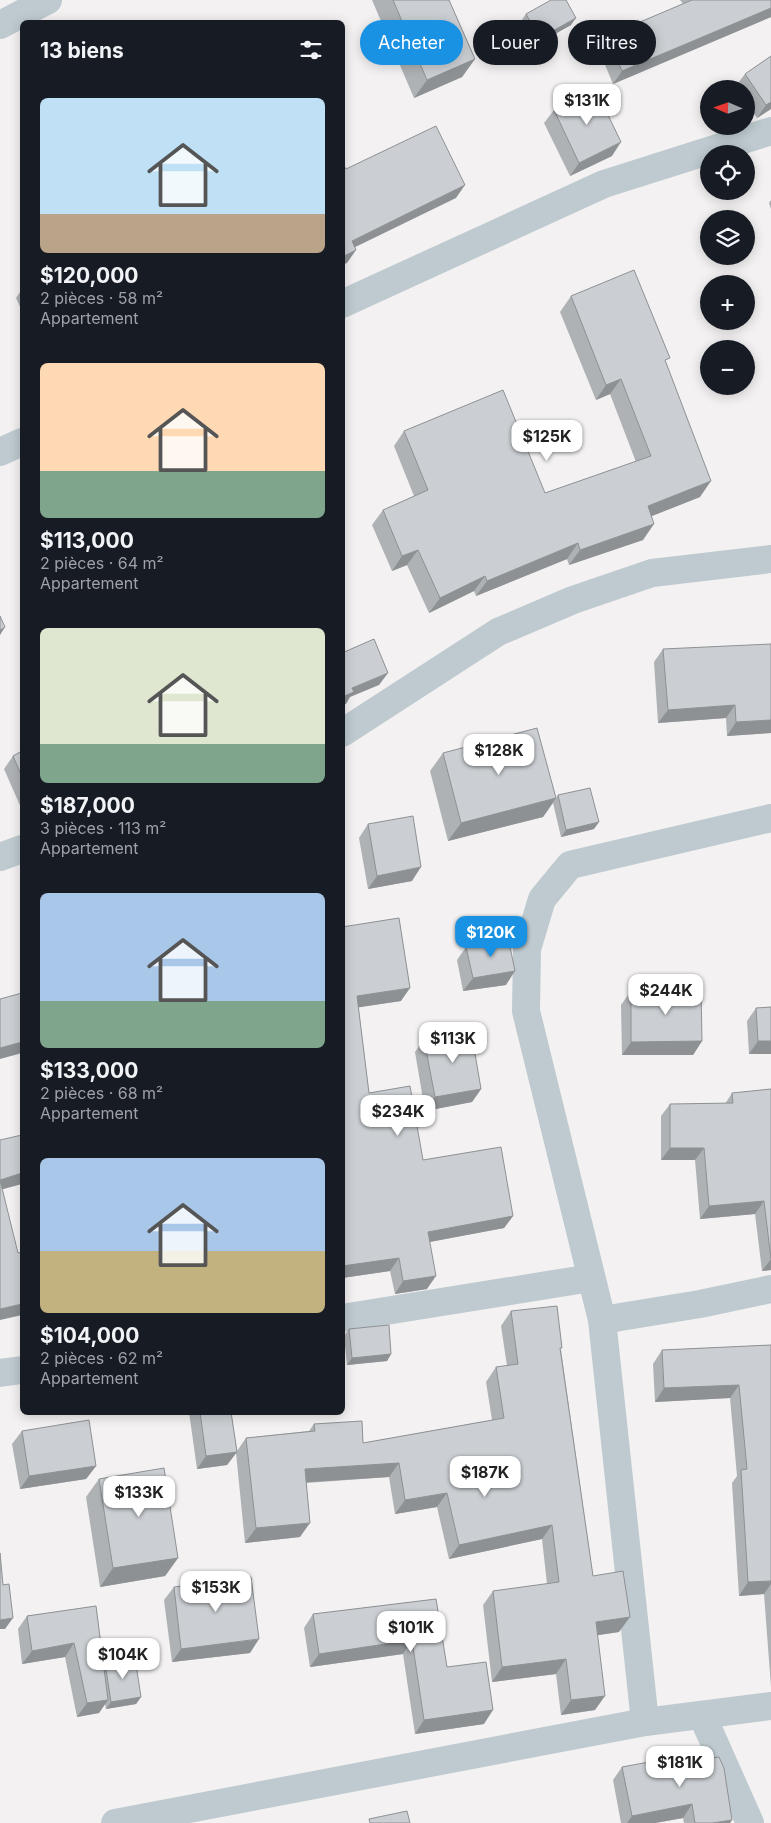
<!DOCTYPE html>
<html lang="fr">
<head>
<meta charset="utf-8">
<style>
  body { margin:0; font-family:Inter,sans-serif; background:#242831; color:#f1f3f6; height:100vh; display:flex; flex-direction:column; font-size:19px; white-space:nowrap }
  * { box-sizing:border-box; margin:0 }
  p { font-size:16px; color:#9ea1a6 }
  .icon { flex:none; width:28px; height:28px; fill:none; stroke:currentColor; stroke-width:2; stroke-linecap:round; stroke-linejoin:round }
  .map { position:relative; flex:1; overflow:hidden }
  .sheet { position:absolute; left:20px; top:20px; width:325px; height:1395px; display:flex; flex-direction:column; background:#171b24; border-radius:8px; box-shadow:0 2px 12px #0003 }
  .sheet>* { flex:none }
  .top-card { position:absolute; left:360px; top:20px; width:335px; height:45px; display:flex; gap:10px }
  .needle { width:32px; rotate:272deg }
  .controls { position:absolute; left:700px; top:80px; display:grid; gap:10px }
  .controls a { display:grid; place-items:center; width:55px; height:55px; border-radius:50%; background:#171b24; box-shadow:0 2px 12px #0003; font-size:25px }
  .price { position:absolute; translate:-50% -42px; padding:0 11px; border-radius:10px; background:#fff; color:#222; font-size:16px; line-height:32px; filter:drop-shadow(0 1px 2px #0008) }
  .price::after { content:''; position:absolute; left:50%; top:30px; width:15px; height:11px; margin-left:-8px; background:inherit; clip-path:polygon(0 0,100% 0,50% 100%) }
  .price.active { background:#1a92e4; color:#fff }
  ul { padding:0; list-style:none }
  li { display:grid; align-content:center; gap:10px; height:265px; padding:0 20px }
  li span { display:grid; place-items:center; height:155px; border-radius:8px; color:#555 }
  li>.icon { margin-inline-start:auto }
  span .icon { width:90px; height:90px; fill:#fffc; stroke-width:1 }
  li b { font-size:21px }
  h2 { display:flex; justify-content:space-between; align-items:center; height:60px; padding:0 20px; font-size:21px }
  .tag { padding:0 18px; border-radius:22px; background:#171b24; box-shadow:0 2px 12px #0003; font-size:18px; line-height:45px }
  .tag.active { background:#1a92e4; color:#fff }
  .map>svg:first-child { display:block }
</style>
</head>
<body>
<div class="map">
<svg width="771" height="1823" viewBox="0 0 771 1823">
  <rect width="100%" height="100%" fill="#f3f1f1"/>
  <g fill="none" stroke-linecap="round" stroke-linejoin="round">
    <g stroke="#becacf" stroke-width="28">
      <path d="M0 25 48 0"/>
      <path d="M342 304 604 184 771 131"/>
      <path d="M0 452 22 442"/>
      <path d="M342 733 498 632 573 600 652 573 771 559"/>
      <path d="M0 857 22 849"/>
      <path d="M342 1318 591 1278"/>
      <path d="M602 1320 700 1304 771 1289"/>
      <path d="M0 1373 22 1370"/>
      <path d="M702 1715 750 1823"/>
      <path d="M645 1722 602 1320 526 1011 527 949 542 899 570 865 771 818"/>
      <path d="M115 1823 645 1722 771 1706"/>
    </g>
  </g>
  <g fill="#afb2b5">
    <path d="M372 0H449L475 59 462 77 414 98Z"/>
    <path d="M680 0H771V17L613 84 598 48 607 36 683 4Z"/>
    <path d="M526 14 571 25 535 45 521 21Z"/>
    <path d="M771 56V109L757 118 746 103V89H737L735 87 745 74Z"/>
    <path d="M554 110 612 156 570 176 544 123Z"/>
    <path d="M771 200V209L769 203Z"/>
    <path d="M22 289V311L16 298Z"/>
    <path d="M571 296 666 364 700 497 651 516 643 540 569 565 567 559 476 596 474 591 429 613 407 565 392 571 372 525 383 510 414 496 394 446 404 431 545 493 636 462 610 394 596 400 560 312Z"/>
    <path d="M663 649 771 733 727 736 726 718 658 723 654 662Z"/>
    <path d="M22 751V810L4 769 13 756Z"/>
    <path d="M443 753 556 798 558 795 594 829 561 837 553 803 543 817 448 841 430 771Z"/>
    <path d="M368 824 412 881 368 889 359 838Z"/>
    <path d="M342 927 401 1001 358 1007 369 1093 423 1160 513 1216 504 1228 429 1242 427 1289 395 1294 390 1271 342 1278Z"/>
    <path d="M466 947 506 985 463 991 457 960Z"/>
    <path d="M631 991 702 1041 693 1055H622L621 1005Z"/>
    <path d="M771 1007V1054H749L747 1021 756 1008Z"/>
    <path d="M424 1039 481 1089 472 1102 425 1111 415 1052Z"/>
    <path d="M771 1089V1270L762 1271 755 1214 700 1219 695 1160H661V1116L670 1104H725L732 1093Z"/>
    <path d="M511 1311 561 1350 593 1576 619 1632 597 1635 595 1710 561 1715 556 1674 492 1682 483 1605 493 1591 547 1584 542 1539 449 1559 437 1507 395 1514 389 1477 306 1483 300 1537 245 1543 236 1453 227 1465 197 1469 189 1412H231L237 1451 246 1438 309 1431 314 1424 363 1443 492 1420 486 1382 496 1367 507 1366 501 1326Z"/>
    <path d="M349 1329 391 1354 387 1361 347 1365 344 1336Z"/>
    <path d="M771 1345V1687L764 1594 739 1596 732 1483 737 1476 730 1398 655 1402 653 1364 662 1350Z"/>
    <path d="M22 1431 96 1466 86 1479 20 1489 12 1444Z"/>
    <path d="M99 1479 178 1558 165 1576 100 1587 86 1497Z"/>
    <path d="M174 1587 250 1653 172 1662 164 1600Z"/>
    <path d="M436 1599 447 1667 484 1724 415 1734 403 1654 310 1667 304 1628 313 1614Z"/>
    <path d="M96 1606 104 1665 105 1663 141 1697 136 1704 106 1709 105 1704 99 1713 77 1717 65 1657 22 1664 18 1629 27 1616Z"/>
    <path d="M678 1763 730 1823H684L683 1818 655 1823H621L613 1780 622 1767Z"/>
  </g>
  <g fill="#8e9194">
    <path d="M771 8V17L613 84 622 71Z"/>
    <path d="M576 18 571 25 535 45 540 38Z"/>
    <path d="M475 59 462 77 414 98 427 80Z"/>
    <path d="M771 102V109L757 118 766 105Z"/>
    <path d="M621 142 612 156 570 176 579 163Z"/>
    <path d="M465 185 456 198 343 253 352 241Z"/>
    <path d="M356 250 347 263 342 265V257Z"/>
    <path d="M621 379 610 394 596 400 606 385Z"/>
    <path d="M711 481 700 497 637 522 648 506Z"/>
    <path d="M654 524 643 540 569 565 580 550Z"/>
    <path d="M578 543 567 559 476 596 487 581Z"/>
    <path d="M418 550 407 565 392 571 402 556Z"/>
    <path d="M485 576 474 591 429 613 440 598Z"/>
    <path d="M5 627 0 635V630Z"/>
    <path d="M388 673 379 685 350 697 346 704 342 705V697L352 688Z"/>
    <path d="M735 705 726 718 658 723 668 710Z"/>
    <path d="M771 720V733L727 736 736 722Z"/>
    <path d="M556 798 543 817 448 841 461 823Z"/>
    <path d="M599 822 594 829 561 837 566 830Z"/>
    <path d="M421 867 412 881 368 889 377 876Z"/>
    <path d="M515 971 506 985 463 991 473 978Z"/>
    <path d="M410 988 401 1001 348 1009 357 996Z"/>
    <path d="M702 1041 693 1055H622L631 1042Z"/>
    <path d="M758 1041H771V1054H749Z"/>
    <path d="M22 1042V1053L0 1059V1048Z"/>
    <path d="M481 1089 472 1102 425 1111 435 1097Z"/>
    <path d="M670 1148H704L695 1160H661Z"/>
    <path d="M22 1173V1184L0 1190V1180Z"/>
    <path d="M764 1201 755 1214 700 1219 709 1206Z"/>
    <path d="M513 1216 504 1228 419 1244 428 1232Z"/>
    <path d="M399 1258 390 1271 342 1278V1266Z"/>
    <path d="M771 1259V1270L762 1271Z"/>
    <path d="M436 1276 427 1289 395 1294 403 1281Z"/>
    <path d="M22 1304V1315L0 1320V1309Z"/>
    <path d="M391 1354 387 1361 347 1365 352 1358Z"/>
    <path d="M739 1385 730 1398 655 1402 664 1388Z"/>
    <path d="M237 1452 227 1465 197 1469 206 1456Z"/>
    <path d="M399 1463 389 1477 295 1483 305 1469Z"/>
    <path d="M96 1466 86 1479 20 1489 29 1476Z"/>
    <path d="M447 1493 437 1507 395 1514 405 1500Z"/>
    <path d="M310 1523 300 1537 245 1543 256 1528Z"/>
    <path d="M552 1525 542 1539 449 1559 459 1545Z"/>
    <path d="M178 1558 165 1576 100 1587 113 1568Z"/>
    <path d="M771 1581V1584L764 1594 739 1596 748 1582Z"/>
    <path d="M630 1617 619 1632 586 1637 596 1622Z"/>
    <path d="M13 1618 5 1629H0V1620Z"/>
    <path d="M259 1639 250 1653 172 1662 181 1649Z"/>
    <path d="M412 1640 403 1654 310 1667 319 1654Z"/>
    <path d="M74 1643 65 1657 22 1664 32 1651Z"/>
    <path d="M566 1659 556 1674 492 1682 502 1667Z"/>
    <path d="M605 1696 595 1710 561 1715 571 1700Z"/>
    <path d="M141 1697 136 1704 106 1709 111 1702Z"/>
    <path d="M108 1700 99 1713 77 1717 87 1703Z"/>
    <path d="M493 1710 484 1724 415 1734 424 1720Z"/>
    <path d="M692 1804 683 1818 655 1823H627L632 1816Z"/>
    <path d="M732 1820 730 1823H712Z"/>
  </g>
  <g fill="#cbcfd3" stroke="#8e9194">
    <path d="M393 0H449L475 59 427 80Z"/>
    <path d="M551 0H566L576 18 540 38 526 14Z"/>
    <path d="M692 0H771V8L622 71 607 36Z"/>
    <path d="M771 56V102L766 105 745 74Z"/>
    <path d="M596 90 621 142 579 163 554 110Z"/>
    <path d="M436 126 465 185 352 241 356 250 342 257V163L346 169Z"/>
    <path d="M634 270 670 358 665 360 711 481 648 506 654 524 580 550 578 543 487 581 485 576 440 598 418 550 402 556 383 510 428 490 404 431 503 390 545 493 651 456 621 379 606 385 571 296Z"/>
    <path d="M0 616 5 627 0 630Z"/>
    <path d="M374 639 388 673 352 688 354 692 342 697V653Z"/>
    <path d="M771 644V720L736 722 735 705 668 710 663 649Z"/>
    <path d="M537 728 556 798 461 823 443 753Z"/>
    <path d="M22 751V777L13 756Z"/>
    <path d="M590 788 599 822 566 830 558 795Z"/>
    <path d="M413 816 421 867 377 876 368 824Z"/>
    <path d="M399 918 410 988 357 996 369 1093 410 1086 423 1160 501 1147 513 1216 428 1232 436 1276 403 1281 399 1258 342 1266V927Z"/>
    <path d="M508 937 515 971 473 978 466 947Z"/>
    <path d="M701 990 702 1041 631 1042V991Z"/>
    <path d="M22 993V1042L0 1048V999Z"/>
    <path d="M771 1007V1041H758L756 1008Z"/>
    <path d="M471 1030 481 1089 435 1097 424 1039Z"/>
    <path d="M771 1089V1259L764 1201 709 1206 704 1148H670V1104L733 1103 732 1093Z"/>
    <path d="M22 1135V1173L0 1180V1140Z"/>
    <path d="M0 1180 18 1253 22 1252V1304L0 1309Z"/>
    <path d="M557 1306 562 1348H560L593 1576 623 1571 630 1617 596 1622 605 1696 571 1700 566 1659 502 1667 493 1591 559 1582 552 1525 459 1545 447 1493 405 1500 399 1463 305 1469 310 1523 256 1528 246 1438 315 1431 314 1424 362 1421 363 1443 504 1418 496 1367 518 1364 511 1311Z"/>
    <path d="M389 1325 391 1354 352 1358 349 1329Z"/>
    <path d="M771 1345V1581L748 1582 741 1470 747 1469 739 1385 664 1388 662 1350Z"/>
    <path d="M200 1412H231L237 1452 206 1456Z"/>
    <path d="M89 1420 96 1466 29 1476 22 1431Z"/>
    <path d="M164 1468 178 1558 113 1568 99 1479Z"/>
    <path d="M0 1553 3 1585 9 1584 13 1618 0 1620Z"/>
    <path d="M251 1577 259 1639 181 1649 174 1587Z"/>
    <path d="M436 1599 447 1667 486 1662 493 1710 424 1720 412 1640 319 1654 313 1614Z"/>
    <path d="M96 1606 108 1700 87 1703 74 1643 32 1651 27 1616Z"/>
    <path d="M135 1658 141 1697 111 1702 105 1663Z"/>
    <path d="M676 1757 678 1763 719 1757 724 1768 732 1820 712 1823H695L692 1804 632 1816 622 1767Z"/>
    <path d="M407 1811 410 1823H370L369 1819Z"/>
  </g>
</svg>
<div class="controls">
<a><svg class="needle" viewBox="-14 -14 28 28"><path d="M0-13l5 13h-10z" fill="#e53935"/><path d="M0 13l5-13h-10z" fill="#9ea1a6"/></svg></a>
<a><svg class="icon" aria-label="locate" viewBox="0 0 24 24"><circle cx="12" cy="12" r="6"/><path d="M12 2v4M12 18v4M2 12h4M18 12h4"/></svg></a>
<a><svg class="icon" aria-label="layers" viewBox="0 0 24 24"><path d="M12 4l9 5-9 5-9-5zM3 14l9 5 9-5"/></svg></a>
<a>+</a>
<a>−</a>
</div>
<b class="price" style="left:587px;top:126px">$131K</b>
<b class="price" style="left:547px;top:462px">$125K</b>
<b class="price" style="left:499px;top:776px">$128K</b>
<b class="price active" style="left:491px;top:958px">$120K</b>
<b class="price" style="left:666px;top:1016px">$244K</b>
<b class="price" style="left:453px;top:1064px">$113K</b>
<b class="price" style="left:398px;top:1137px">$234K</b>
<b class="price" style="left:485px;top:1498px">$187K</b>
<b class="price" style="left:139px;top:1518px">$133K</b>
<b class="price" style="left:216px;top:1613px">$153K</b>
<b class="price" style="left:411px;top:1653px">$101K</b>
<b class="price" style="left:123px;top:1680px">$104K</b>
<b class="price" style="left:680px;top:1788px">$181K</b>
<div class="top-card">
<a class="tag active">Acheter</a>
<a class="tag">Louer</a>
<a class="tag">Filtres</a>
</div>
<section class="sheet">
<h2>13 biens<svg class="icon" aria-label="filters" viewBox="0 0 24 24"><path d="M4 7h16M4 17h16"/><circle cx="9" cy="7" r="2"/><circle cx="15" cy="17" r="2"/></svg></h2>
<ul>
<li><span style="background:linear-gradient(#bfe0f5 75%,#b9a48a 0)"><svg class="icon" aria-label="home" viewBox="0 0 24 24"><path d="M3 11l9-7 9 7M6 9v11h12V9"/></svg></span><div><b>$120,000</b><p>2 pièces · 58 m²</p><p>Appartement</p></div></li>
<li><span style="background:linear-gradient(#ffd9b3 70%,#7fa58c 0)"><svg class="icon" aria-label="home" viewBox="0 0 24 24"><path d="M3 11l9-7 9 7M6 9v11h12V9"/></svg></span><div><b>$113,000</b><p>2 pièces · 64 m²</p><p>Appartement</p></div></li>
<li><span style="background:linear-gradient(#dfe7d0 75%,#7fa58c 0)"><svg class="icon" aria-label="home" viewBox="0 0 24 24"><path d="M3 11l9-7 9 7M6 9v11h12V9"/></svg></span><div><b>$187,000</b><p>3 pièces · 113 m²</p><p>Appartement</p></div></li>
<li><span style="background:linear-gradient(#a9c7e8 70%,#7fa58c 0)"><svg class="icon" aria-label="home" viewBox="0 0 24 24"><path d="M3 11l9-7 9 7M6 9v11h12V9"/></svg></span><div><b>$133,000</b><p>2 pièces · 68 m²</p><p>Appartement</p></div></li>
<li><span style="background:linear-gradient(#a9c7e8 60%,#c2b280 0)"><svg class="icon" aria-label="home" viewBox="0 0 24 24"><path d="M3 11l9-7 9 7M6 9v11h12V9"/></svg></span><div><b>$104,000</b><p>2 pièces · 62 m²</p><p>Appartement</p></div></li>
</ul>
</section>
</div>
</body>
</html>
